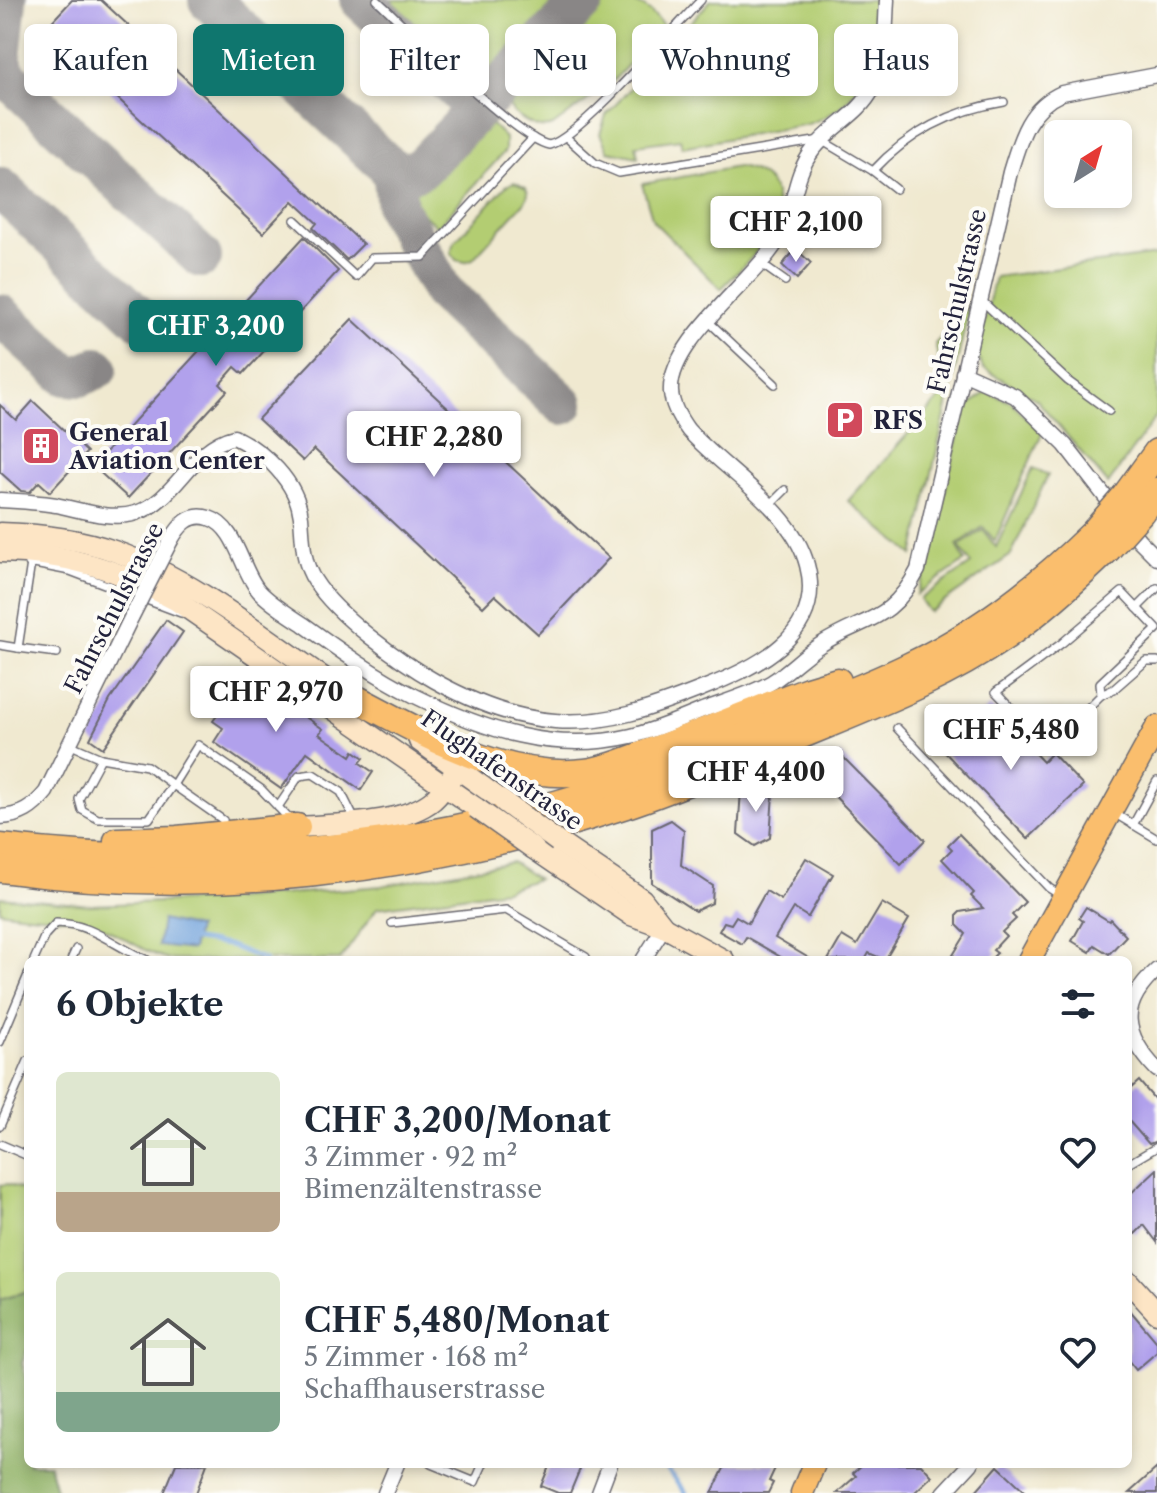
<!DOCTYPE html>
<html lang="de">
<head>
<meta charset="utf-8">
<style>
  body { margin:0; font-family:"Libre Caslon Text",serif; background:#f2f2f3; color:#1f2937; height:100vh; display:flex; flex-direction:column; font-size:30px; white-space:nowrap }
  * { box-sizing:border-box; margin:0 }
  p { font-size:26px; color:#747a83 }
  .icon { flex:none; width:44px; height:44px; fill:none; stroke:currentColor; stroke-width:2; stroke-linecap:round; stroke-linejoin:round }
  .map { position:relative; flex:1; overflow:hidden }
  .drawer { position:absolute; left:24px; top:956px; width:1108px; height:512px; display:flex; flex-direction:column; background:#fff; border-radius:12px; box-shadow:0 4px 12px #0003 }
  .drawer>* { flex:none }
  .banner { position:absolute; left:24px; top:24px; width:1110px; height:72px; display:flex; gap:16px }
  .needle { width:52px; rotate:37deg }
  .buttons { position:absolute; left:1044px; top:120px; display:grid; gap:16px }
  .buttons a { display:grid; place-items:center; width:88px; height:88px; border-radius:12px; background:#fff; box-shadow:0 4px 12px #0003; font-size:40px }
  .price { position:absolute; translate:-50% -68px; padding:0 18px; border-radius:8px; background:#fff; color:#222; font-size:26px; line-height:52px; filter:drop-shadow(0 2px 4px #0008) }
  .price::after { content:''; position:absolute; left:50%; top:48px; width:24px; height:18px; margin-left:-12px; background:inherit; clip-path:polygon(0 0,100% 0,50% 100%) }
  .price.active { background:#0f766e; color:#fff }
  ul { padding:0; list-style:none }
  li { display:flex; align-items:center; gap:24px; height:200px; padding:0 32px }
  li span { display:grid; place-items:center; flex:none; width:224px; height:160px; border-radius:12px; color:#555 }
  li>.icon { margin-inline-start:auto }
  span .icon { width:96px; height:96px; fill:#fffc; stroke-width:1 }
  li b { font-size:34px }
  h2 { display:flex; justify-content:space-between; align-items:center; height:96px; padding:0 32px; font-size:34px }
  .chip { padding:0 28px; border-radius:12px; background:#fff; box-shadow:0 4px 12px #0003; font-size:28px; line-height:72px }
  .chip.active { background:#0f766e; color:#fff }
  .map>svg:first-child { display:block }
</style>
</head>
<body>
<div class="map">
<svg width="1157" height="1493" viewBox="0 0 1157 1493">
  <rect width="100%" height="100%" fill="#fdfcf7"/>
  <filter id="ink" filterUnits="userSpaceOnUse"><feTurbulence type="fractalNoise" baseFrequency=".0125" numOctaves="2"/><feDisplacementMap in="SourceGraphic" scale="16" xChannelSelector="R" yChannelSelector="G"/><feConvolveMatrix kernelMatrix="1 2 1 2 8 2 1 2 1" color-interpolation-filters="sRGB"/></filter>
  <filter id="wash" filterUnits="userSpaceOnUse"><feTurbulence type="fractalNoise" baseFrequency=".006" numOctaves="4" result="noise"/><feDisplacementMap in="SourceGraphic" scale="32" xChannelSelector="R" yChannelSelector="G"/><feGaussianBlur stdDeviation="1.8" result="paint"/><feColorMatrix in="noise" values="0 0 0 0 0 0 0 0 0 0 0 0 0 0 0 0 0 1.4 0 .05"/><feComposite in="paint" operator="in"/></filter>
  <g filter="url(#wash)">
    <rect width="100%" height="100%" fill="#f0e9d0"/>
    <g fill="#b3cd72" stroke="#6a7856" stroke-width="2">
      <path d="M387 0H571L493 79 484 82 469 77Z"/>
      <path d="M597 0C631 0 645 0 664 27L612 82 553 126C539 132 512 117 507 102 505 97 507 94 509 89Z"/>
      <path d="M711 0H878C873 56 869 103 808 124L682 147 680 139 636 145 638 157 608 151 600 134 606 115Z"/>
      <path d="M482 115 505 138V151L437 227 405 197Z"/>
      <path d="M737 167C789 175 783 218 756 252 746 265 732 277 721 289L653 221 642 184Z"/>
      <path d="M514 182 526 188 528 194 525 202 473 259 465 262 456 260 451 252 455 241 506 186Z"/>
      <path d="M1157 255V415L1108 484 1037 400 983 368 976 353 995 277Z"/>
      <path d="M970 305 916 543 913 555 848 501 947 390 935 344Z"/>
      <path d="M987 392 1011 402 1042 433 995 541 983 527 957 545 965 561 917 594 929 561 964 409Z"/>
      <path d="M1033 468 1048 475 1011 555 929 612 920 599 971 564 959 546 983 530 996 547Z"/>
      <path d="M512 862 537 879 505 890 377 908 340 960H173C143 954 122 933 93 924 63 914 31 918 0 911V897L91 905 232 899 381 886Z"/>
      <path d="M8 1184 28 1192V1291L0 1300V1185Z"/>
    </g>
    <path fill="#8eb064" stroke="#586950" stroke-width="2" d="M28 1291V1348L22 1363 28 1385V1464H49L57 1493H0V1300Z"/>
    <path fill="#70a1db" stroke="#49628b" stroke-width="2" d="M162 920 197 928 192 950 158 946Z"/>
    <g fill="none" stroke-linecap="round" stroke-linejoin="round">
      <g stroke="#70a1db" stroke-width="5">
        <path d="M189 939 228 945 265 960"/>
        <path d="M663 1464 686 1493"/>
      </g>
      <g stroke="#898686" stroke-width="42">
        <path d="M209 0 389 167 404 174 420 169 584 0"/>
        <path d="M361 0 466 98 470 109 466 119"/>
        <path d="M0 58 6 0"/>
        <path d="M0 61 7 77 201 257"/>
        <path d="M389 167 394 178 397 208 442 291 563 404"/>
        <path d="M0 188 142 320"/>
        <path d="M0 315 66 375 80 376 97 368"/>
      </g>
    </g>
    <g id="blocks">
      <g fill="#b1a1ec">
        <path d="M72 0H101L363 244 347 260 313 228 317 223 293 201 263 233 44 30Z"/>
        <path d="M304 237 338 271 243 374 235 367 220 384 227 391 128 498 93 466Z"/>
        <path d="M796 249 811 263 797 279 782 265Z"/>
        <path d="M352 319 609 558 538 634 495 595 483 607 314 449 303 461 258 419Z"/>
        <path d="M33 401 87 452 50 492 39 482 30 492 21 491 0 472V405L16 420Z"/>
        <path d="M166 620 183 632 103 748 90 739 110 700Z"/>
        <path d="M231 666 323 729 319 734 351 756 354 751 364 758 360 763 373 772 361 790 307 752 281 789 214 742 223 728 213 721 227 702 213 692Z"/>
        <path d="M990 706 1043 762 1052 753 1083 786 1028 839 935 742 948 730 956 739Z"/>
        <path d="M840 754 925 840 901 864 810 771 826 756 832 762Z"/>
        <path d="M760 783 773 793 770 838 755 846 738 834 741 790Z"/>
        <path d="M671 820 684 830 681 865 713 886 712 903 695 911 652 883V829Z"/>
        <path d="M959 834 1025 902 1012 915 1016 919 1002 932 1006 936 993 950 997 953 990 960H950L966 934 957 925V915L960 912 983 908 971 896 974 893 942 859 952 849 948 845Z"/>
        <path d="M806 858 833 874 808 917 793 908 775 938 812 960H786L746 937 742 944 719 931 724 922 731 924 736 916 748 923 766 891 781 900Z"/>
        <path d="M882 903 909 919 885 960 869 953 865 960H828L842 936 857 945Z"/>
        <path d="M1086 907 1109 921 1110 919 1126 936 1109 954 1094 945 1090 952 1072 941 1083 921 1079 918Z"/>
        <path d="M1139 1081 1157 1102V1141L1149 1144 1128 1120V1091Z"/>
        <path d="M1157 1169V1242L1144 1225 1135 1234 1128 1226V1196Z"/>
        <path d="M1128 1308 1157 1342V1352L1136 1370 1128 1360Z"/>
        <path d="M176 1464H207L196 1493H164Z"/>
        <path d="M550 1464H582L570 1493H558L541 1486Z"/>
        <path d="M726 1464H777L769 1481 773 1483 768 1493H712Z"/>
        <path d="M863 1464H921L932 1476 914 1493H837L856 1476 853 1473Z"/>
        <path d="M998 1466 1027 1493H974Z"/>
        <path d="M1157 1468V1493H1129Z"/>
      </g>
    </g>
  </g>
  <g filter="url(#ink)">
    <use href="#blocks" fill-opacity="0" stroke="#6a686f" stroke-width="2"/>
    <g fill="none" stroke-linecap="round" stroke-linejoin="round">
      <g stroke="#6a686f" stroke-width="10">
        <g id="service">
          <path d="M377 0C406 27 519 141 549 145 578 139 675 27 701 0"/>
          <path d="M566 137 595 163 619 173 821 140 873 171 896 189"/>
          <path d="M873 171C908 133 953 110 1004 102"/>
          <path d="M295 220 356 277 372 258 423 257 533 138"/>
          <path d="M761 264 785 281"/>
          <path d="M982 301 1068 381 1109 411"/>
          <path d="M708 321 775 384"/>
          <path d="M769 506 785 490"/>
          <path d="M29 563 70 571 181 613"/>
          <path d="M31 563 18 648 57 653"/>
          <path d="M1122 592 1157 629 1100 683 1101 695 1049 747 996 692 1062 643Z"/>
          <path d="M1137 608 1157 588"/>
          <path d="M0 645 18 648"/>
          <path d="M1101 695 1114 689 1146 661H1157"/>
          <path d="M897 728 1049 888 1060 895"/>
          <path d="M71 745 101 758 147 766 173 785 198 745 261 789 278 807"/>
          <path d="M101 758 79 799 82 810 98 819H149L173 785 223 820"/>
          <path d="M1112 812 1157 839"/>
          <path d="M291 821 278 807 299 776 313 774 341 792 355 820"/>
          <path d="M1133 825 1157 781"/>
          <path d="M392 923 506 910 586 957 587 960"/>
          <path d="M34 960 45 935 56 923C92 923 115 947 147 960"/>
          <path d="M71 960 76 949"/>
          <path d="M0 1042 28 975"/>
          <path d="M0 1126 28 1061"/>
          <path d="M0 1144 28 1156"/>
          <path d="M1128 1164 1157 1147"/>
          <path d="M431 1464 475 1482 483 1464"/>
        </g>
      </g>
      <g stroke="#6a686f" stroke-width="17">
        <g id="minor">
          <path d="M963 373 1015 396 1065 445 1139 540 1157 558"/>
          <path d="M0 500C19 501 37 502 56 505 81 510 111 521 136 513 177 500 191 447 234 437 265 452 297 482 301 517 303 539 302 562 315 581 337 616 399 661 435 681 471 701 514 718 555 721 608 725 653 708 701 689 754 668 826 636 807 565 793 510 725 471 688 430 680 419 672 406 671 392 668 342 753 282 778 240 795 212 792 177 813 150 830 127 859 115 872 90 887 64 885 29 887 0"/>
          <path d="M171 540C179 526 190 512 209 518 237 527 241 571 259 591 271 604 288 614 303 624 339 650 375 676 415 696 484 730 553 754 631 736 656 730 681 719 705 709 727 701 752 694 772 682 789 671 803 656 820 645 865 616 890 624 918 570L1010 172C1020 139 1028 108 1062 93L1157 75"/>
          <path d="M0 817C21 816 33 808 46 792L132 616"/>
          <path d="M643 960 664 927"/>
          <path d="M1157 970C1118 1005 1123 1034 1157 1070"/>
          <path d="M385 1493 397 1464"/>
          <path d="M599 1493 610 1464"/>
          <path d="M944 1493 971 1464"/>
        </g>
      </g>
      <g stroke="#6a686f" stroke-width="23">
        <g id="secondary">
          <path d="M0 533C38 534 78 538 114 551 202 582 275 647 352 697"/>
          <path d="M0 552C68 553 117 569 177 601L476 808"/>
          <path d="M419 741 504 802"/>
          <path d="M297 827C335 824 403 825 433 800 441 793 447 784 453 775"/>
          <path d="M558 842 642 899 664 927"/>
          <path d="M534 849 631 915 664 927 724 960"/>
          <path d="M1128 1281 1157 1313"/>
        </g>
      </g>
      <g stroke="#6a686f" stroke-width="25">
        <g id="primary">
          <path d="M1029 960 1157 727"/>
          <path d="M802 1493 814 1464"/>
        </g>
      </g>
      <g stroke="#6a686f" stroke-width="29">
        <g id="motorway">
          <path d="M1125 496 1157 452"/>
          <path d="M1141 512 1157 491"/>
          <path d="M340 690C414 728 499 782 585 772 607 769 628 760 649 752 703 733 755 710 808 690L838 681"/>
          <path d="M117 841 177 839 297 827"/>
          <path d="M0 847C210 872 412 851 613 787 669 769 722 745 776 723 820 704 866 687 909 666 979 633 1039 586 1094 532"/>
          <path d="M0 869C207 898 422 872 620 807 676 789 729 765 783 743 859 711 938 683 1006 636 1043 610 1075 581 1107 550"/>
        </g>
      </g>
      <use href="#service" stroke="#fff" stroke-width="7"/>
      <use href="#minor" stroke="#fff" stroke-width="14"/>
      <use href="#secondary" stroke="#fde5c5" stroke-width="20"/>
      <use href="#primary" stroke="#fabe6d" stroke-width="22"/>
      <use href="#motorway" stroke="#fabe6d" stroke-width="26"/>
      <g stroke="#6a686f" stroke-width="17" stroke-linecap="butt">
        <path id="minor-bridge" d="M132 616 171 540"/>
      </g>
      <g stroke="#6a686f" stroke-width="23" stroke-linecap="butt">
        <g id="secondary-bridge">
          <path d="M504 802 558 842"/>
          <path d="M476 808 534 849"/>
        </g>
      </g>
      <g stroke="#6a686f" stroke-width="29" stroke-linecap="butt">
        <g id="motorway-bridge">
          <path d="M1094 532 1125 496"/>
          <path d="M1107 550 1141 512"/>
        </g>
      </g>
      <use href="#minor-bridge" stroke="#fff" stroke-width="14"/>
      <use href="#secondary-bridge" stroke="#fde5c5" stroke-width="20"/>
      <use href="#motorway-bridge" stroke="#fabe6d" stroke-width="26"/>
    </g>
  </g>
  <defs>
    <g id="parking-square" transform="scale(2)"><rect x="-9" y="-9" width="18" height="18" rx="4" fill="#d1495b" stroke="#fdfcf7"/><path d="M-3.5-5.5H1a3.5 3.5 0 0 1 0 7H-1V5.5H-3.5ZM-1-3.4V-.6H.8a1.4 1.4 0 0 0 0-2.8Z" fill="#fff"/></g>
    <g id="building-square" transform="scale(2)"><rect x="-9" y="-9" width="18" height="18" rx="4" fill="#d1495b" stroke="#fdfcf7"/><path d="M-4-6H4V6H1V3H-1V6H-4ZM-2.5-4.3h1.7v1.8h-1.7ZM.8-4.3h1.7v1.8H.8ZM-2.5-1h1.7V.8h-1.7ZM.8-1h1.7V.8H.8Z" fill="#fff"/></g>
  </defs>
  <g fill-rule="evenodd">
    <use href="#parking-square" x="845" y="420"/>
    <use href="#building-square" x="41" y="446"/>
  </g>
  <g text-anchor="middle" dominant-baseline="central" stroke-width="8" stroke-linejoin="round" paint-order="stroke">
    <g font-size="24" fill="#22223b" stroke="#fdfcf7">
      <text transform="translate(957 301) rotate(-77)">Fahrschulstrasse</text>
      <text transform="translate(114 608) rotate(-63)">Fahrschulstrasse</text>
      <text transform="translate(502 770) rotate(35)">Flughafenstrasse</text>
    </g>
    <g font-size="24" font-weight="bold" fill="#22223b" stroke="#fdfcf7" text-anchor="start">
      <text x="873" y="420">RFS</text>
      <text x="69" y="432">General<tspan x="69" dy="28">Aviation Center</tspan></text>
    </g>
  </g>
</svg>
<div class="buttons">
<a><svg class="needle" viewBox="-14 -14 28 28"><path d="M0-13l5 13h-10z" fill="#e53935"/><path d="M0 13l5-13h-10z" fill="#747a83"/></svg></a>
</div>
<b class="price" style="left:796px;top:264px">CHF 2,100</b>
<b class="price active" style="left:216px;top:368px">CHF 3,200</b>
<b class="price" style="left:434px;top:479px">CHF 2,280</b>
<b class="price" style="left:276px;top:734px">CHF 2,970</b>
<b class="price" style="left:1011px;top:772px">CHF 5,480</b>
<b class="price" style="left:756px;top:814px">CHF 4,400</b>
<div class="banner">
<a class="chip">Kaufen</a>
<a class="chip active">Mieten</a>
<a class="chip">Filter</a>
<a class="chip">Neu</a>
<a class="chip">Wohnung</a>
<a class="chip">Haus</a>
</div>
<section class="drawer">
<h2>6 Objekte<svg class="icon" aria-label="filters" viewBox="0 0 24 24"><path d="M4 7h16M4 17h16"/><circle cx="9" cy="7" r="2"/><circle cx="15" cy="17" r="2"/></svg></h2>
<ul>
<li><span style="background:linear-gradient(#dfe7d0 75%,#b9a48a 0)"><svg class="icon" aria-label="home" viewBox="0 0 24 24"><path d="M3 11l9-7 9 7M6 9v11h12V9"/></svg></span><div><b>CHF 3,200/Monat</b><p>3 Zimmer · 92 m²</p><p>Bimenzältenstrasse</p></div><svg class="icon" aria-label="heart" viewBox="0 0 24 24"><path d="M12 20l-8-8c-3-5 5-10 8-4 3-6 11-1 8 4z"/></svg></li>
<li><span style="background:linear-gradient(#dfe7d0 75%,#7fa58c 0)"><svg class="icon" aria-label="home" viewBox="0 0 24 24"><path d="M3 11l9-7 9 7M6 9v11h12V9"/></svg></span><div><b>CHF 5,480/Monat</b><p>5 Zimmer · 168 m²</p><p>Schaffhauserstrasse</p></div><svg class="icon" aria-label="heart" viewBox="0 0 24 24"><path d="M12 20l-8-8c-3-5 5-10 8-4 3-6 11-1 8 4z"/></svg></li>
</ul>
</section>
</div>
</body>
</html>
